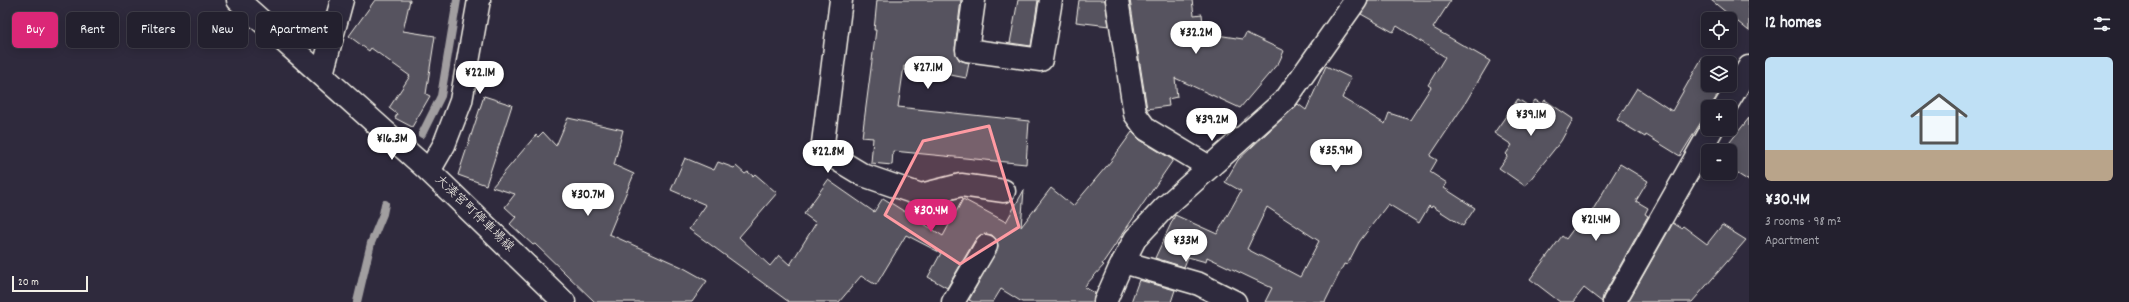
<!DOCTYPE html>
<html lang="en">
<head>
<meta charset="utf-8">
<style>
  body { margin:0; font-family:Dekko,"Klee One",sans-serif; background:#2b2836; color:#f1f3f6; height:100vh; display:flex; flex-direction:column; font-size:15px; white-space:nowrap }
  * { box-sizing:border-box; margin:0 }
  p { font-size:13px; color:#a3a3aa }
  .icon { flex:none; width:22px; height:22px; fill:none; stroke:currentColor; stroke-width:2; stroke-linecap:round; stroke-linejoin:round }
  .map { position:relative; flex:1; overflow:hidden }
  .sheet { display:flex; flex-direction:column; background:#23202e; width:380px }
  .sheet>* { flex:none }
  .guide { position:absolute; left:12px; top:12px; width:380px; height:36px; display:flex; gap:8px }
  .tools { position:absolute; left:1701px; top:12px; display:grid; gap:8px }
  .tools a { display:grid; place-items:center; width:36px; height:36px; border-radius:6px; background:#23202e; box-shadow:0 2px 10px #0003,0 0 0 1px #403e4a; font-size:20px }
  .scale { position:absolute; left:12px; bottom:10px; width:76px; box-sizing:border-box; padding-left:4px; border:2px solid #f4f1e8; border-top:0; font-size:11px; line-height:14px; white-space:nowrap; color:#f4f1e8; -webkit-text-stroke:3px #2f2a3d; paint-order:stroke }
  .price { position:absolute; translate:-50% -34px; padding:0 9px; border-radius:14px; background:#fff; color:#222; font-size:13px; line-height:26px; filter:drop-shadow(0 1px 2px #0008) }
  .price::after { content:''; position:absolute; left:50%; top:24px; width:12px; height:9px; margin-left:-6px; background:inherit; clip-path:polygon(0 0,100% 0,50% 100%) }
  .price.active { background:#db2777; color:#fff }
  ul { padding:0; list-style:none }
  li { display:grid; align-content:center; gap:8px; height:212px; padding:0 16px }
  li span { display:grid; place-items:center; height:124px; border-radius:6px; color:#555 }
  li>.icon { margin-inline-start:auto }
  span .icon { width:72px; height:72px; fill:#fffc; stroke-width:1 }
  li b { font-size:17px }
  h2 { display:flex; justify-content:space-between; align-items:center; height:48px; padding:0 16px; font-size:17px }
  .chip { padding:0 14px; border-radius:6px; background:#23202e; box-shadow:0 2px 10px #0003,0 0 0 1px #403e4a; font-size:14px; line-height:36px }
  .chip.active { background:#db2777; color:#fff }
  main { display:flex; flex:1; min-height:0 }
  .map>svg:first-child { display:block }
</style>
</head>
<body>
<main>
<div class="map">
<svg width="1749" height="302" viewBox="0 0 1749 302">
  <rect width="100%" height="100%" fill="#2f2a3d"/>
  <filter id="ink" filterUnits="userSpaceOnUse"><feTurbulence type="fractalNoise" baseFrequency=".025" numOctaves="2"/><feDisplacementMap in="SourceGraphic" scale="8" xChannelSelector="R" yChannelSelector="G"/><feConvolveMatrix kernelMatrix="1 2 1 2 8 2 1 2 1" color-interpolation-filters="sRGB"/></filter>
  <g filter="url(#ink)">
    <g fill="none" stroke-linecap="round" stroke-linejoin="round">
      <g stroke="#a19ea0" stroke-width="8">
        <path d="M422 134 441 96 457 0"/>
        <path d="M357 302 371 243 383 214 385 204"/>
      </g>
    </g>
    <g fill="#56525f" stroke="#f4f1e8" fill-rule="evenodd">
      <path d="M375 0H410L403 31 435 36 426 94 430 96 412 127 395 118 397 114 389 108 410 76 371 48 369 51 349 36Z"/>
      <path d="M877 0H961L955 49 959 60 969 63 966 78 904 66 898 107 1029 121 1026 164 893 151 892 165 871 163 873 138 862 137 876 30H874Z"/>
      <path d="M1018 0H1038L1031 46 1010 43Z"/>
      <path d="M1079 0H1105L1109 26 1076 22Z"/>
      <path d="M1130 0H1192L1194 15 1202 14 1204 33 1243 39 1246 33 1284 51 1279 62 1240 108 1175 78 1177 97 1168 99 1169 106 1147 109Z"/>
      <path d="M1368 0H1451L1433 28 1490 61 1464 105 1430 156 1437 160 1430 172 1447 183 1444 188 1475 208 1463 226 1432 206 1431 208 1429 206 1419 223 1388 204 1359 242 1347 265 1344 264 1325 302H1265L1272 288 1207 257 1206 262 1188 257 1184 267 1155 258 1175 215 1217 234 1241 191 1225 182 1238 160 1298 104 1306 110 1326 66 1351 78 1342 98 1385 124 1389 113 1410 120 1431 87 1428 85 1445 57 1397 26 1393 32 1361 14ZM1267 207 1319 241 1300 277 1247 249Z"/>
      <path d="M1711 0H1749V31Z"/>
      <path d="M1702 58 1711 63H1708V85H1724L1710 107H1708V111L1680 156 1646 135 1645 137 1617 120 1637 88 1672 111Z"/>
      <path d="M484 96 512 105 486 185 458 175Z"/>
      <path d="M1518 99 1530 107 1535 100 1542 104 1545 100 1573 119 1561 141 1525 186 1499 168 1508 156 1506 154 1512 145 1494 133Z"/>
      <path d="M568 118 623 130 614 165 634 174 609 234 682 267 707 281 692 302H595L535 244 533 245 510 224 516 217 505 207 515 194 492 187 536 135 538 137 543 132 556 146Z"/>
      <path d="M1749 118V181L1730 169V142Z"/>
      <path d="M1132 132 1140 140 1173 160 1102 264 1104 265 1084 287 1095 293 1093 302H1022L1001 289 993 302H973L969 300 998 246 997 240 992 235 986 234 980 235 975 240 947 288 928 277 941 253 906 235 876 285 861 276 839 302H789L689 229 706 205 671 190 685 158 714 170 718 162 734 168 736 166 745 174 748 172 753 176 755 174 777 193 739 237 770 266 779 255 790 265 816 223 804 214 828 180 874 212 883 198 943 236 963 199 1006 222 1024 190 1021 227 1051 188 1073 206 1111 161Z"/>
      <path d="M1620 164 1648 181 1636 201 1648 208 1645 214 1648 216 1603 296 1602 302 1584 288 1573 302H1560L1530 279 1562 236 1566 239 1580 220 1585 223Z"/>
      <path d="M1673 223 1681 228 1683 226 1707 244 1722 225 1746 240 1692 302H1628Z"/>
      <path d="M1139 280 1175 290 1171 302H1131Z"/>
    </g>
    <g fill="none" stroke-linecap="round" stroke-linejoin="round">
      <g stroke="#f4f1e8" stroke-width="25">
        <g id="street">
          <path d="M841 0 823 143 838 160 863 175 921 195 961 185 1004 191"/>
          <path d="M974 0 967 50 1041 60 1051 0"/>
          <path d="M1117 0 1135 114 1146 129 1209 167"/>
          <path d="M322 74 342 0"/>
          <path d="M1725 107 1749 67"/>
          <path d="M1123 262 1199 284 1235 302"/>
          <path d="M953 302 986 246"/>
          <path d="M1105 302 1119 270 1135 239 1164 208 1286 99 1356 0"/>
          <path d="M1614 302 1712 129"/>
        </g>
      </g>
      <g stroke="#f4f1e8" stroke-width="25">
        <g id="secondary">
          <path d="M238 0 429 171 564 302"/>
          <path d="M429 171 444 145 461 101 479 0"/>
        </g>
      </g>
      <use href="#street" stroke="#2f2a3d" stroke-width="22"/>
      <use href="#secondary" stroke="#2f2a3d" stroke-width="22"/>
    </g>
  </g>
  <path fill="#ff9aa2" fill-opacity="0.2" stroke="#ff9aa2" stroke-width="3" stroke-linejoin="round" d="M989 126 1019 227 960 264 885 215 923 141Z"/>
  <g text-anchor="middle" dominant-baseline="central" stroke-width="3" stroke-linejoin="round" paint-order="stroke">
    <g font-size="13" fill="#f4f1e8" stroke="#2f2a3d">
      <text transform="translate(474 214) rotate(44)">大湊宮町停車場線</text>
    </g>
  </g>
</svg>
<div class="tools">
<a><svg class="icon" aria-label="locate" viewBox="0 0 24 24"><circle cx="12" cy="12" r="6"/><path d="M12 2v4M12 18v4M2 12h4M18 12h4"/></svg></a>
<a><svg class="icon" aria-label="layers" viewBox="0 0 24 24"><path d="M12 4l9 5-9 5-9-5zM3 14l9 5 9-5"/></svg></a>
<a>+</a>
<a>−</a>
</div>
<div class="scale">20 m</div>
<b class="price" style="left:1196px;top:55px">¥32.2M</b>
<b class="price" style="left:928px;top:90px">¥27.1M</b>
<b class="price" style="left:480px;top:95px">¥22.1M</b>
<b class="price" style="left:1531px;top:137px">¥39.1M</b>
<b class="price" style="left:1212px;top:142px">¥39.2M</b>
<b class="price" style="left:392px;top:161px">¥16.3M</b>
<b class="price" style="left:1336px;top:173px">¥35.9M</b>
<b class="price" style="left:828px;top:174px">¥22.8M</b>
<b class="price" style="left:588px;top:217px">¥30.7M</b>
<b class="price active" style="left:931px;top:233px">¥30.4M</b>
<b class="price" style="left:1596px;top:242px">¥21.4M</b>
<b class="price" style="left:1186px;top:263px">¥33M</b>
<div class="guide">
<a class="chip active">Buy</a>
<a class="chip">Rent</a>
<a class="chip">Filters</a>
<a class="chip">New</a>
<a class="chip">Apartment</a>
</div>
</div>
<section class="sheet">
<h2>12 homes<svg class="icon" aria-label="filters" viewBox="0 0 24 24"><path d="M4 7h16M4 17h16"/><circle cx="9" cy="7" r="2"/><circle cx="15" cy="17" r="2"/></svg></h2>
<ul>
<li><span style="background:linear-gradient(#bfe0f5 75%,#b9a48a 0)"><svg class="icon" aria-label="home" viewBox="0 0 24 24"><path d="M3 11l9-7 9 7M6 9v11h12V9"/></svg></span><div><b>¥30.4M</b><p>3 rooms · 98 m²</p><p>Apartment</p></div></li>
</ul>
</section>
</main>
</body>
</html>
